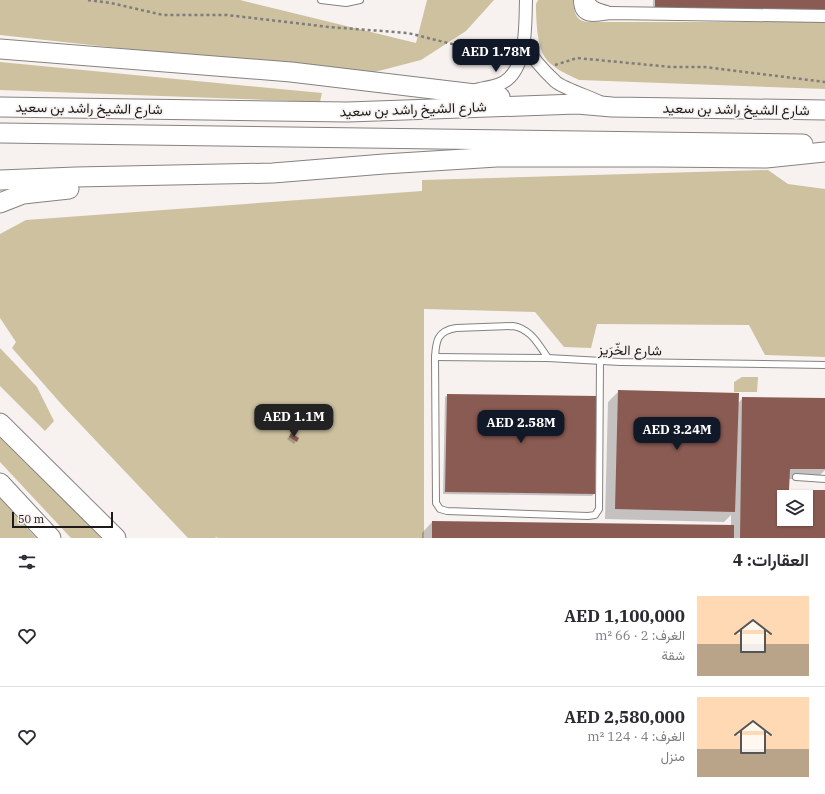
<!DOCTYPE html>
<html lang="ar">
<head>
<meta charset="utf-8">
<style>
  body { margin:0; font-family:"IBM Plex Serif",Vazirmatn,serif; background:#f7f7f7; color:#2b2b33; direction:rtl; height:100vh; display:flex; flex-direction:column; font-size:15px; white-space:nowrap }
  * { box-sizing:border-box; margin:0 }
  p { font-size:13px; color:#7c7c81 }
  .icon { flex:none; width:22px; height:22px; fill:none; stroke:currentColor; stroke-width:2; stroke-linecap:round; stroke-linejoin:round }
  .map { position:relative; height:538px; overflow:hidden; direction:ltr }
  .details { display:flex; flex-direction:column; background:#fff; flex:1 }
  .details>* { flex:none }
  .fabs { position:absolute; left:777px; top:490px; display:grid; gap:8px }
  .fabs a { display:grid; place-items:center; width:36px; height:36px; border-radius:0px; background:#fff; box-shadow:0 1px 3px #0004; font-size:20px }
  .scale { position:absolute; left:12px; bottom:10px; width:101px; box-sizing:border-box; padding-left:4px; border:2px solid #1c1b1a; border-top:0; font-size:11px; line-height:14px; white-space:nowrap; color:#1c1b1a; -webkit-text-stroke:3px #f7f2f0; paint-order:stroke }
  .price { position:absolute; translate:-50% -34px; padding:0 9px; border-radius:8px; background:#111827; color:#fff; font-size:13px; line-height:26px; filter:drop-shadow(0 1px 2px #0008) }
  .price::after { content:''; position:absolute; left:50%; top:24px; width:12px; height:9px; margin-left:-6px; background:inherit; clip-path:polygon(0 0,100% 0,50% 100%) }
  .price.selected { background:#222; color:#fff }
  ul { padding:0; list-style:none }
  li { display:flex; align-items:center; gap:12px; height:100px; padding:0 16px }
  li+li { border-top:1px solid #e1e1e2 }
  li span { display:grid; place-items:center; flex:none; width:112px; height:80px; border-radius:0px; color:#555 }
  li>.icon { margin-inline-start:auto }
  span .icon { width:48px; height:48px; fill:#fffc; stroke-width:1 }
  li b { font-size:17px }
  h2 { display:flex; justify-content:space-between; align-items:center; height:48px; padding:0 16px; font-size:17px }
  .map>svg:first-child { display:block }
</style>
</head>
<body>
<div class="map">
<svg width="825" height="538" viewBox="0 0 825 538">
  <rect width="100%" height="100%" fill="#f7f2f0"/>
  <g fill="#cdc1a0">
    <path d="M0 0H240L416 43 427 0H494L466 31 421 60 363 75 0 35Z"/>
    <path d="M538 0H573C574 11 575 21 588 22H825V89L579 80C567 74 549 67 543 54 537 42 536 17 536 4Z"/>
    <path d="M0 62 322 93 320 102 0 90Z"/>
    <path d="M768 170 788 184 825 189V357L765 355 749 325 597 324 591 348 564 347 535 312 424 309V538H218L216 537 215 538H188L63 406 12 348 16 342 0 318V234L26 220 422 191V180Z"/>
    <path d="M0 348 37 387 54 421 45 431 0 386Z"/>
    <path d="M742 377H758L757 392H734V382Z"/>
    <path d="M0 437 107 538H71L0 462Z"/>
    <path d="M0 498 36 538H0Z"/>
  </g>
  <g fill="#0003" fill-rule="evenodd">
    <path d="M653 0H825L653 10Z"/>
    <path d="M619 391 737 404 743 398 825 399V470L816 479H789L788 491H825V538H422V533L432 522 731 526V515L724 522 605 519 608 402ZM784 497H806V519H784Z"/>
    <path d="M448 395 594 494 592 496 443 494 445 397Z"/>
    <path d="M291 434 296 441 294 444 287 439Z"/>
  </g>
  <g fill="#8a5b52" fill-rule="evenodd">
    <path d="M655 0H825V10L655 8Z"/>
    <path d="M618 390 739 393 735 512 615 509Z"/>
    <path d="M447 394 597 396 595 494 445 492Z"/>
    <path d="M742 397 825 398V469H790L789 490H825V538H740ZM784 497H806V519H784Z"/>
    <path d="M291 433 299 438 297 442 289 437Z"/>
    <path d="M432 521 734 525V538H432Z"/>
  </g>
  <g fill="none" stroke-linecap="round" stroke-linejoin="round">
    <g stroke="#86827f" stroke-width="8">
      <g id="lane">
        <path d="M321 0 346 3 360 0"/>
        <path d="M435 357 548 358 620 362 825 365"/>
        <path d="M548 358C538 344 531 329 513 326L456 328C437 331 436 341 435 357L436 503 440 509 447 511 588 516 595 515 599 509 600 361"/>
        <path d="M796 477 825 479"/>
      </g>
    </g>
    <g stroke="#86827f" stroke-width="14">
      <g id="street">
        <path d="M580 0C580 20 597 15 610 13L825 16"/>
        <path d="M587 0C592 8 598 10 607 12"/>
        <path d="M524 43C532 58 544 71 556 82 563 88 590 97 600 102"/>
        <path d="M476 90C483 88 493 87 500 84 528 72 525 25 526 0"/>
      </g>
    </g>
    <g stroke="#86827f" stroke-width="21">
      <g id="primary">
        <path d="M0 49 291 72 500 97"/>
        <path d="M0 107 348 112 577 104 612 107 825 110"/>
        <path d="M0 133 803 144"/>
        <path d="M0 180 76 177 273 173 384 164 497 157H657L766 158 825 152"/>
        <path d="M0 203 23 194 69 189"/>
        <path d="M0 423 116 538"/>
        <path d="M0 483 51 538"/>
      </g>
    </g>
    <g stroke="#7f7c7b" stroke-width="2.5" stroke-dasharray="3 3" stroke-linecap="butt">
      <path d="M88 0 111 3 163 15H227L329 27 408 33 468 48 506 64"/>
      <path d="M555 65 577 58 671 67H705L825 82"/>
    </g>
    <use href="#lane" stroke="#fff" stroke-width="6"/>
    <use href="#street" stroke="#fff" stroke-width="12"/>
    <use href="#primary" stroke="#fff" stroke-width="19"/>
  </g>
  <g text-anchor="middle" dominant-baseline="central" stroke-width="3.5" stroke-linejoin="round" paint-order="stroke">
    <g font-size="14" fill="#1c1b1a" stroke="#f7f2f0">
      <text transform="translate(89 108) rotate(1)">شارع الشيخ راشد بن سعيد</text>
      <text transform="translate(413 109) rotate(-2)">شارع الشيخ راشد بن سعيد</text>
      <text transform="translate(736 109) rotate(1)">شارع الشيخ راشد بن سعيد</text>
      <text transform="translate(630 350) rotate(1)">شارع الخّرَيز</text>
    </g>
  </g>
</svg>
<div class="fabs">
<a><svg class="icon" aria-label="layers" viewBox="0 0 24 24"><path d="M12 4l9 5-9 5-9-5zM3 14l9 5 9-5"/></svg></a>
</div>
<div class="scale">50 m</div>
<b class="price" style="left:496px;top:73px">AED 1.78M</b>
<b class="price selected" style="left:294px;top:438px">AED 1.1M</b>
<b class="price" style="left:521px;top:444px">AED 2.58M</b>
<b class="price" style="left:677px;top:451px">AED 3.24M</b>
</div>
<section class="details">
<h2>العقارات: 4<svg class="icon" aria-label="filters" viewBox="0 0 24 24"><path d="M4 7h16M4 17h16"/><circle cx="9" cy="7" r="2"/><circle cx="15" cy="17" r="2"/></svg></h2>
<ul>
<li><span style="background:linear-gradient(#ffd9b3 60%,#b9a48a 0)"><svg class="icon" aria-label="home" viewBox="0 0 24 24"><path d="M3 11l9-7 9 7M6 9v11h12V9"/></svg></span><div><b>AED 1,100,000</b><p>الغرف: 2 · 66 m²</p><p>شقة</p></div><svg class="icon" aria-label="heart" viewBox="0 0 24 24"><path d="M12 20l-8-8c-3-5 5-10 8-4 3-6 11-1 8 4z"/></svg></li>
<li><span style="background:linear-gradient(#ffd9b3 65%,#b9a48a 0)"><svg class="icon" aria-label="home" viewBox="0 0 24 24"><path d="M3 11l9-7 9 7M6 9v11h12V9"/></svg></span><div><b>AED 2,580,000</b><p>الغرف: 4 · 124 m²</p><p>منزل</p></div><svg class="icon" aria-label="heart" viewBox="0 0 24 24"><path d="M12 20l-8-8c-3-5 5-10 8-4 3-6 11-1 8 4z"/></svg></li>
</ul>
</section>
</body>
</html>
